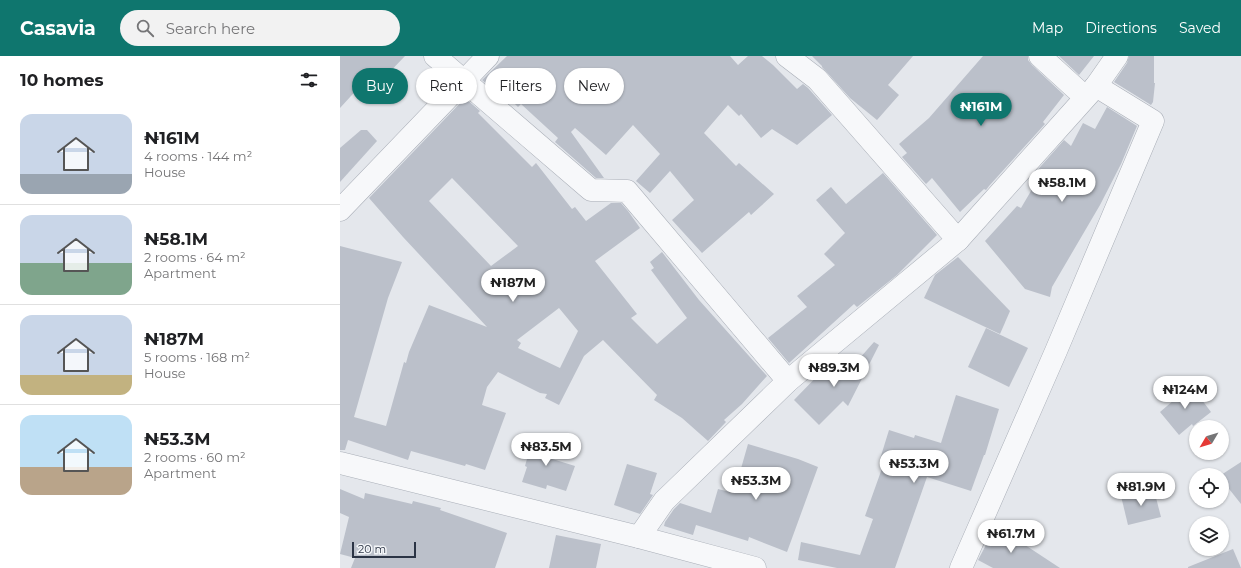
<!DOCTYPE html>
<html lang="en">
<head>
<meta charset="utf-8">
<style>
  body { margin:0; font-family:Montserrat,sans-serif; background:#f2f2f2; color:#202124; height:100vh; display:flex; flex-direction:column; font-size:15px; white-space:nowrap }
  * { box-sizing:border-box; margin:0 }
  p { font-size:13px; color:#757577 }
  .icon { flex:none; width:22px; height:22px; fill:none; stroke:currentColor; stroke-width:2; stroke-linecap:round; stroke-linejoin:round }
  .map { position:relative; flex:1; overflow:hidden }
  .panel { display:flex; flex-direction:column; background:#fff; width:340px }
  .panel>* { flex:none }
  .guide { position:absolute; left:12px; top:12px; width:380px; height:36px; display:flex; gap:8px }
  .needle { width:26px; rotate:232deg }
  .fabs { position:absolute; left:849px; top:364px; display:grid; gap:8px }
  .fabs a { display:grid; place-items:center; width:40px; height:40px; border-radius:50%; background:#fff; box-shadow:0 1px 3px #0004; font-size:20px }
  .scale { position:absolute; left:12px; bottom:10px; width:64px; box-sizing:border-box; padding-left:4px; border:2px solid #2b3445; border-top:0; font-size:11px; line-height:14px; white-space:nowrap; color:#2b3445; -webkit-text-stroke:3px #f4f6f9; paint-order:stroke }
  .price { position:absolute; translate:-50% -34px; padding:0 9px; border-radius:14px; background:#fff; color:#222; font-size:13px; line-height:26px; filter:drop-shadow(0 1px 2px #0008) }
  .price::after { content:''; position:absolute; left:50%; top:24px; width:12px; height:9px; margin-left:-6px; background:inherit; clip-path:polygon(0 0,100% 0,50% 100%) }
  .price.on { background:#0f766e; color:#fff }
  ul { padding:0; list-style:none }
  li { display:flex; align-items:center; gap:12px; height:100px; padding:0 20px }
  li+li { border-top:1px solid #e0e0e0 }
  li span { display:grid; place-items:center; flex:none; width:112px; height:80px; border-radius:12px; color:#555 }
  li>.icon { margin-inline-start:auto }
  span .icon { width:48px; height:48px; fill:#fffc; stroke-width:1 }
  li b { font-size:17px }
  h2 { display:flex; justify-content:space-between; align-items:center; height:48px; padding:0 20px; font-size:17px }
  .chip { padding:0 14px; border-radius:18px; background:#fff; box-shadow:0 1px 3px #0004; font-size:14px; line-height:36px }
  .chip.on { background:#0f766e; color:#fff }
  header { display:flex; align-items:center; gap:24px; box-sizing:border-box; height:56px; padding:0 20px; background:#0f766e; color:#fff }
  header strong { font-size:19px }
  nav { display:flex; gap:22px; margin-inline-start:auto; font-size:14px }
  .search { width:280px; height:36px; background:#f2f2f2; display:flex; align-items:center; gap:10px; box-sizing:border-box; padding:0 14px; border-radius:22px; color:#757577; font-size:15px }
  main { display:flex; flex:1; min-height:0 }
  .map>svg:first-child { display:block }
</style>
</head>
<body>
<header>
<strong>Casavia</strong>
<div class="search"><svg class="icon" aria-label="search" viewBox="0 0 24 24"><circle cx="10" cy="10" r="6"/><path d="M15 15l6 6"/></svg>Search here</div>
<nav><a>Map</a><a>Directions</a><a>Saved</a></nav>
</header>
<main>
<section class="panel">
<h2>10 homes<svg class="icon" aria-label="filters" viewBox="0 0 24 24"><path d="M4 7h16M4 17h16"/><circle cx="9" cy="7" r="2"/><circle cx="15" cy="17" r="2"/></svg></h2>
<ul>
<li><span style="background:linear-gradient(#c9d6e8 75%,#9aa5b1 0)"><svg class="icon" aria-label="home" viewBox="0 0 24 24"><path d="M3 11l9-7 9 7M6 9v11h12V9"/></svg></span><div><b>₦161M</b><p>4 rooms · 144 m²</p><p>House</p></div></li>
<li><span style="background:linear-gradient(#c9d6e8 60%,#7fa58c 0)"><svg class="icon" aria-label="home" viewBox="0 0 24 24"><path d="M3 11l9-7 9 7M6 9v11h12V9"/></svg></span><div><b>₦58.1M</b><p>2 rooms · 64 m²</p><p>Apartment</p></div></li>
<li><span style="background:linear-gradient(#c9d6e8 75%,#c2b280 0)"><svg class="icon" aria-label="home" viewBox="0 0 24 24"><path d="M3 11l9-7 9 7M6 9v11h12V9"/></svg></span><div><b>₦187M</b><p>5 rooms · 168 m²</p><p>House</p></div></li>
<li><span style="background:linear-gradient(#bfe0f5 65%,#b9a48a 0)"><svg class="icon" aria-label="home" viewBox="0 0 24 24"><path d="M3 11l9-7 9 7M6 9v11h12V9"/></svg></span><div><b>₦53.3M</b><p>2 rooms · 60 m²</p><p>Apartment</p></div></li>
</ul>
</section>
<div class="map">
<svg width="901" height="512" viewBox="0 0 901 512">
  <rect width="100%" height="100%" fill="#e4e7ec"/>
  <g fill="#bbc0ca" fill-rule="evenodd">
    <path d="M0 0H65L41 25 32 17 0 52Z"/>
    <path d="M167 0H390L398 9 408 0H422L433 9 457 33 463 28 468 32 492 59 457 89 432 73 421 82 401 58 399 60 388 49 364 77 396 110 399 107 434 138 411 159 409 156 362 197 332 164 354 144 330 115 310 137 296 125 320 98 293 69 266 99 235 72 231 76 264 122H256L215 86 218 82 181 48 178 51 161 34 157 37 142 24Z"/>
    <path d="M472 0H573L548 29 559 39 537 64 510 42 482 11V10Z"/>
    <path d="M643 0H688V4L692 9 724 39 703 66 705 68 649 130 646 134 644 133 620 156 592 122 586 128 562 101 567 97 559 88 589 62Z"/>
    <path d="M719 0H754L739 19Z"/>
    <path d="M789 0H814V27H815L813 46 811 49 774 26 787 7Z"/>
    <path d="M125 42 140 55 138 57 192 111 196 107 232 153 235 151 246 165 271 147H281L288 155 300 172 255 205 297 258 291 262 317 288 347 262 311 214 314 212 310 206 322 196 359 244 427 320 402 348 384 364 386 366 368 385 342 362 314 344 317 339 263 284 244 300 219 349 205 342 207 338 200 337 158 316 147 331 142 349 166 357 145 414 126 408 125 410 71 395 68 404 8 384 5 394H0V190L62 206 48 242 14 361 46 370 64 306 66 307 69 296 89 249 147 271 63 181 29 142ZM112 122 178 190 151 210 89 145ZM219 252 238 275 220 312 178 292 181 287 177 284Z"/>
    <path d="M767 51 797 70 781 108 760 149 712 231 710 241 685 233 645 185 677 150 681 152 698 123 693 119 724 84 731 90 743 67 755 73Z"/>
    <path d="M21 74H27L37 85 0 126V92Z"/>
    <path d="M543 117 597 179 557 219 517 251 514 248 449 307 428 282 467 251 457 240 495 209 484 198 505 177 476 144 491 131 506 148Z"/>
    <path d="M618 201 670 255 660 278 584 242 595 219Z"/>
    <path d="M646 272 688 292 669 331 628 311Z"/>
    <path d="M534 286 539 289 508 350 503 345 479 369 454 344 489 308 503 321Z"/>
    <path d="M849 327 871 356 853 370 852 368 839 379 820 356 834 344 831 341Z"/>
    <path d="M616 339 659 353 645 399H644L631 435 587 421 555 512H497L458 504 461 486 520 499 533 463 525 460 545 404 540 403 549 374 574 382 575 379 601 387Z"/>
    <path d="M194 378 212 383 206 401 235 410 226 435 207 429 206 433 182 426 187 411 185 410Z"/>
    <path d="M408 388 458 403 478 411 447 496 409 481 408 485 356 469 353 479 324 470 325 466 334 453 340 447 371 457 378 433 394 437Z"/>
    <path d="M901 406V448L882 424V419H881Z"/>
    <path d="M287 408 317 417 310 438 313 439 300 458 274 449Z"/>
    <path d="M0 433 24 443 25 437 72 448 73 445 101 452 100 454 167 477 155 512H11L15 502 0 498 9 461 0 457Z"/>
    <path d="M807 434H814L821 461 788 469 781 440Z"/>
    <path d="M655 472 682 487 720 512H653L638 504Z"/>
    <path d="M216 479 261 488 256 512H209Z"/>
    <path d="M893 493 901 512H848V511Z"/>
  </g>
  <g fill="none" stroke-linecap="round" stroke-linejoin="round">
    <g stroke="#a9aeb7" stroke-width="23">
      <g id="minor">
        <path d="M95 0 251 134 287 135 448 325"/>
        <path d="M447 0 477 23 618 184"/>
        <path d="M700 0 745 41"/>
        <path d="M0 154 148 0"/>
        <path d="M0 407 299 481 415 512"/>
        <path d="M299 481 324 445 448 325 618 184 756 30 777 0"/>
        <path d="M621 512 716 295 813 65 756 30"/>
      </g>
    </g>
    <use href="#minor" stroke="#f7f8fa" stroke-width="22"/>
  </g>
</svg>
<div class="fabs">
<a><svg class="needle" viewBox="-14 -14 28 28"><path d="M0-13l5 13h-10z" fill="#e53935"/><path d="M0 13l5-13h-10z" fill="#757577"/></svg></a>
<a><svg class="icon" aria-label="locate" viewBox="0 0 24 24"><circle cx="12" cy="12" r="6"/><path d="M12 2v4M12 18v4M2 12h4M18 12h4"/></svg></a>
<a><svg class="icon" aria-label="layers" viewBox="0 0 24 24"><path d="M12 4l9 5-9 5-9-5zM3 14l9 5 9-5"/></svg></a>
</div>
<div class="scale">20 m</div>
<b class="price on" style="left:641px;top:71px">₦161M</b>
<b class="price" style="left:722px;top:147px">₦58.1M</b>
<b class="price" style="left:173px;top:247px">₦187M</b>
<b class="price" style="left:494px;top:332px">₦89.3M</b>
<b class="price" style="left:845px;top:354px">₦124M</b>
<b class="price" style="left:206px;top:411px">₦83.5M</b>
<b class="price" style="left:574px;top:428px">₦53.3M</b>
<b class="price" style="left:416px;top:445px">₦53.3M</b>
<b class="price" style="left:801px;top:451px">₦81.9M</b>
<b class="price" style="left:671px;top:498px">₦61.7M</b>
<div class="guide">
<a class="chip on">Buy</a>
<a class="chip">Rent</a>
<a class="chip">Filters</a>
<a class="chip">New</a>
</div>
</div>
</main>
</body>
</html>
